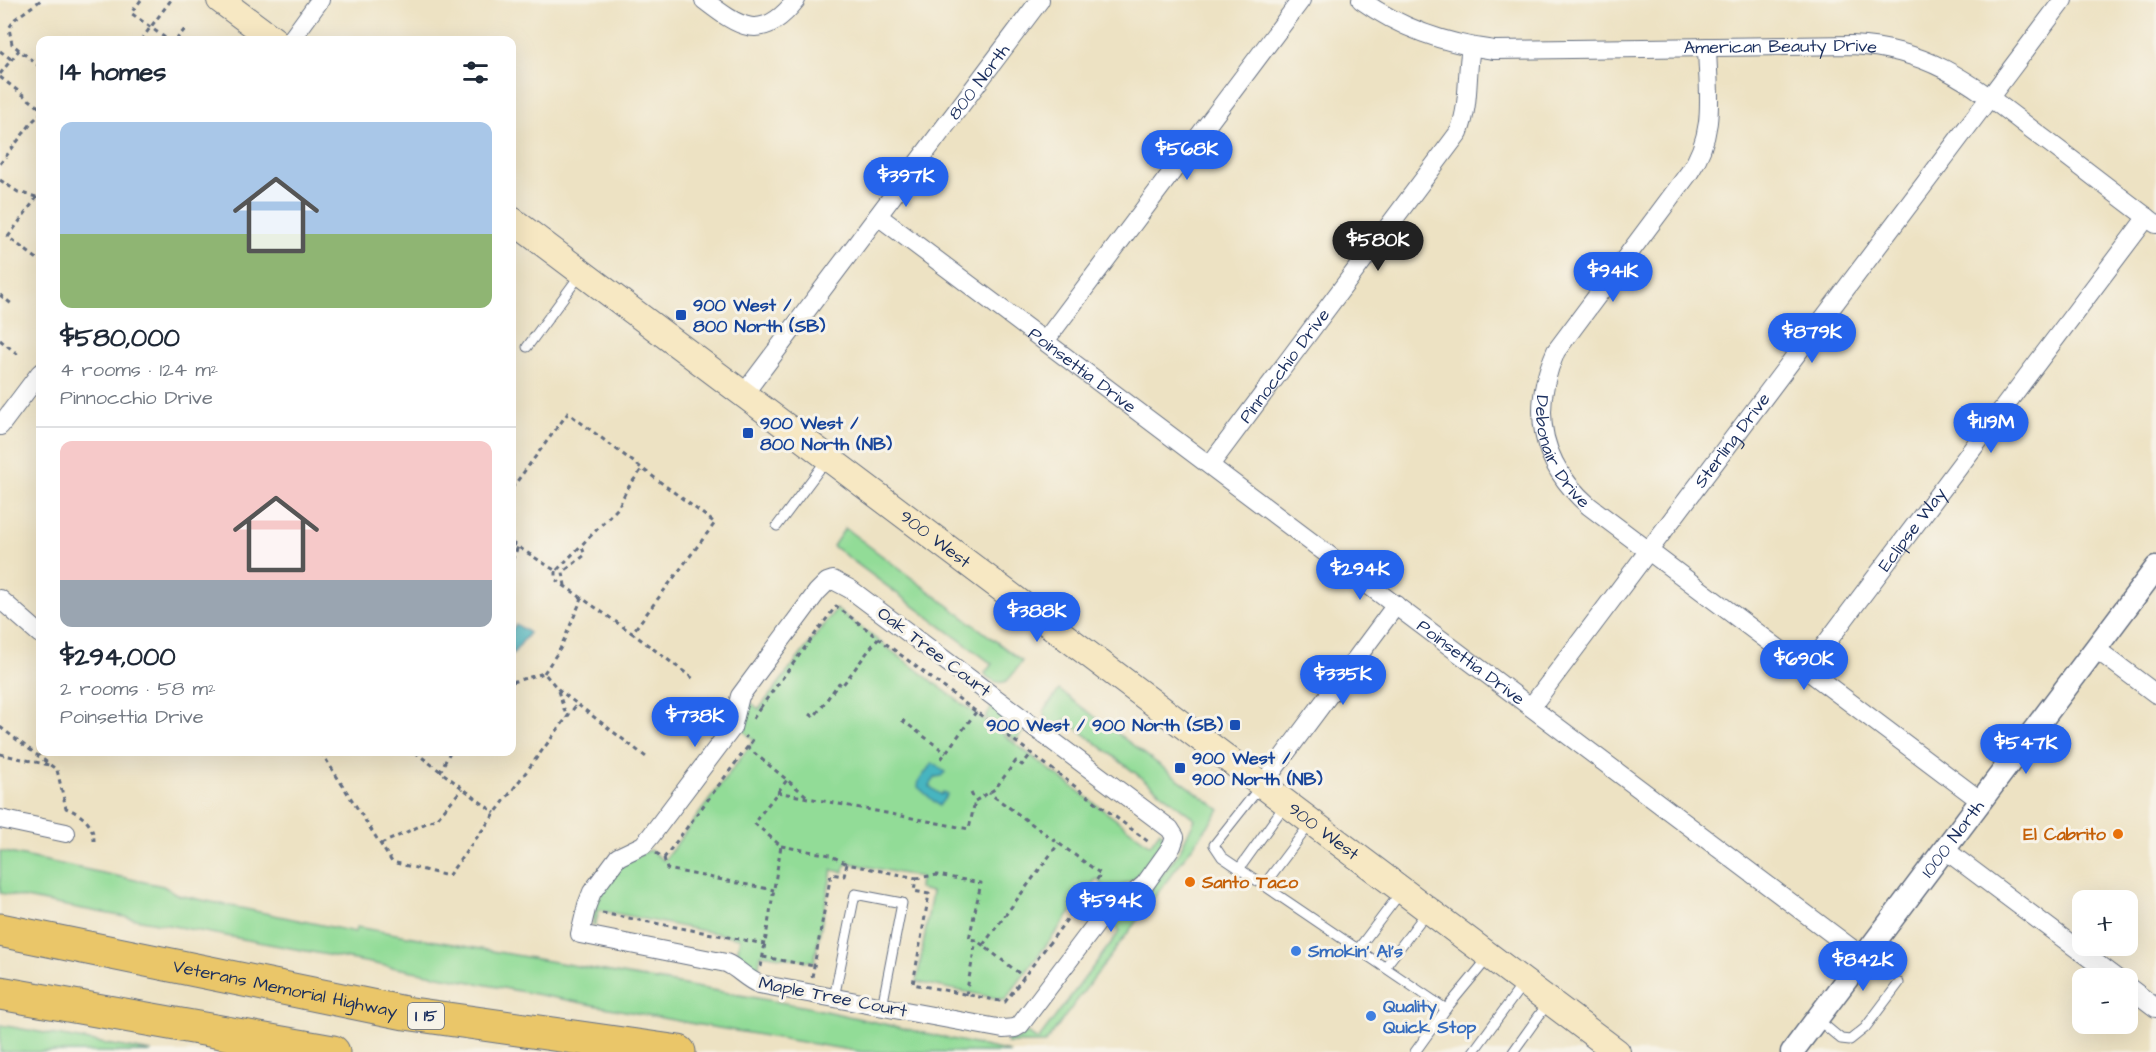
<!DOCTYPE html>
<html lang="en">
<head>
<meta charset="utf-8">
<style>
  body { margin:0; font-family:"Architects Daughter",sans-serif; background:#f2f2f3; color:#1f2937; height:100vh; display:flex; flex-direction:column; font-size:22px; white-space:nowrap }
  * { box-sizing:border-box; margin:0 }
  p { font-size:20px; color:#747a83 }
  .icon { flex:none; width:33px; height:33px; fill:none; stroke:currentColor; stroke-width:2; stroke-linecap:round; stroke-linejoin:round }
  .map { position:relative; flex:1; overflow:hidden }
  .sheet { position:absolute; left:36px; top:36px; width:480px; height:720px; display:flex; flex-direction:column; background:#fff; border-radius:12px; box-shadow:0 6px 24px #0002 }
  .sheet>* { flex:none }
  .buttons { position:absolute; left:2072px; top:890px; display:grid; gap:12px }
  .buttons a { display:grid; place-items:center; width:66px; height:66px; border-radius:12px; background:#fff; box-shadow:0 6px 24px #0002; font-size:30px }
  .price { position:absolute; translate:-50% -51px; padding:0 14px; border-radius:21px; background:#2563eb; color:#fff; font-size:20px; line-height:39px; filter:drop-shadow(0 2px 3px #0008) }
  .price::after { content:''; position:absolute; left:50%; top:36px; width:18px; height:14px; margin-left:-9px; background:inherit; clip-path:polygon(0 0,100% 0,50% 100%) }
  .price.current { background:#222; color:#fff }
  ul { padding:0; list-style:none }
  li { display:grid; align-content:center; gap:12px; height:318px; padding:0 24px }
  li+li { border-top:2px solid #e0e1e3 }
  li span { display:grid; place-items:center; height:186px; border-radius:12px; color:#555 }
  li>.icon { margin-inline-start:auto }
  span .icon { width:108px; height:108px; fill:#fffc; stroke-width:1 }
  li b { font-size:26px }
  h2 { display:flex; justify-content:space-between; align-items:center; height:72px; padding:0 24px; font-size:26px }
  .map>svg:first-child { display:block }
</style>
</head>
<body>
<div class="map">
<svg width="2156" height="1052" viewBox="0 0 2156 1052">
  <rect width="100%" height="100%" fill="#f7f3e8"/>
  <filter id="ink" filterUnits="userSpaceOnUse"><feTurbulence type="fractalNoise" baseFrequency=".0167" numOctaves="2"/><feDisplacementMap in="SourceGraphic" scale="12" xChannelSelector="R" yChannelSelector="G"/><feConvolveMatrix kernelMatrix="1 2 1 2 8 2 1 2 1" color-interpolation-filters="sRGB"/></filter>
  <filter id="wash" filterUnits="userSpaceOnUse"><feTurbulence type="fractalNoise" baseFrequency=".008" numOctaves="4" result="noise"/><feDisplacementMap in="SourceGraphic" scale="24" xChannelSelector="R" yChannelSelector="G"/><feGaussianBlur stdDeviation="1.35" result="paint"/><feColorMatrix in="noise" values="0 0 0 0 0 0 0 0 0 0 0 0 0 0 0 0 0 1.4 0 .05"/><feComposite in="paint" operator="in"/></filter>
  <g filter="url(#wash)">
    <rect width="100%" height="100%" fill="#ede2c3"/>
    <g fill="#92dc97" stroke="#56867a" stroke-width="1.5">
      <path d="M845 528 1022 661C1010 678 1006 691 986 676L985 673 992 664 833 546Z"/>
      <path d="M836 609 1150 845 1160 831 1164 836V839L1134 879 1111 891 1096 879 1005 1000 917 982 932 892 919 889 920 877 849 863 845 865 844 872 832 870 814 962 761 954 758 971 737 954 740 938 599 910 595 926 593 925C592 907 609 874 624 863 632 858 641 854 650 850L663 860 666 858 754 740 741 729 746 699 759 709Z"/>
      <path d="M1059 690 1220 810 1045 1043H1007V1040L1018 1039 1027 1033 1038 1040 1120 931 1111 923V918L1145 897 1179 852 1195 819 1065 719 1056 729 1046 721 1044 711Z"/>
      <path d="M993 706 1024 730 1016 741 985 717Z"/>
      <path d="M0 851 163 886 178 895 355 932 357 927 807 1007 1010 1052H862L689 1023 56 904 0 893Z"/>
      <path d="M0 1025 152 1052H0Z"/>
    </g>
    <g fill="#47b5c0" stroke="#31728f" stroke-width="1.5">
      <path d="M516 624 529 633 512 655V630Z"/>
      <path d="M932 763 945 772 941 776 936 777 929 786 941 795 943 792 947 795 939 806 918 787 919 781Z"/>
    </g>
  </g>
  <g filter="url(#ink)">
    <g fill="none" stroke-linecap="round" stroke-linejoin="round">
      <g stroke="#646e81" stroke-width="11">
        <g id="service">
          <path d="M527 347 580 275"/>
          <path d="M777 526 828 458"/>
          <path d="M1260 787 1214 845 1222 857 1446 1009 1489 957"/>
          <path d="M1239 869 1285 805"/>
          <path d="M1264 885 1310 824"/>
          <path d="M1358 949 1401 892"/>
          <path d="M1385 967 1427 912"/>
          <path d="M834 998 855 894 902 903 882 1007"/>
          <path d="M1817 1019 1841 1039 1850 1040 1865 1028 1899 983"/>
          <path d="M1415 1052 1446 1009"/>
          <path d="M1473 1052 1523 984"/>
          <path d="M1513 1052 1548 1003"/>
        </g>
      </g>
      <g stroke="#646e81" stroke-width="20">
        <g id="minor">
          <path d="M704 0C739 27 762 44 796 0"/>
          <path id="s1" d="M1361 0C1400 28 1447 44 1494 50L1852 45C1934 49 1977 88 2039 135 2078 164 2117 195 2156 224"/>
          <path d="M291 40 320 0"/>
          <path id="s2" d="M1707 47C1708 93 1717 132 1689 173L1556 351C1530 410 1540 463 1589 506L1981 801"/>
          <path id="s3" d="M878 216 1863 957"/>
          <path d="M1045 341 1301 0"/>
          <path id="s4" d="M743 395 1040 0"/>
          <path d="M0 426 40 373"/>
          <path id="s5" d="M1210 465 1459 132C1470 105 1466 76 1471 47"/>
          <path d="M833 580 850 589 1170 829 1175 837 1172 846 1145 884 1132 895 1109 907 1020 1025 1015 1028 1003 1029 759 984C746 979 738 968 726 963L580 934 587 905 592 892 618 857 643 845 650 837 732 728 740 696 817 592 827 582Z"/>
          <path d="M0 599 40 634"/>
          <path d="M2096 649 2156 694"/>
          <path id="s6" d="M1806 670 2147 217"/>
          <path id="s7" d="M1531 707 2063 0"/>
          <path d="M1262 785 1396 605"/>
          <path d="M0 819 66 833"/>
          <path d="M1944 849 2116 978"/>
          <path d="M2127 986 2156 1008"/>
        </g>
      </g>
      <g stroke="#646e81" stroke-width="25">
        <g id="tertiary">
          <path id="s8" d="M1792 1052 2156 568"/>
        </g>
      </g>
      <g stroke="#646e81" stroke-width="28">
        <g id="secondary">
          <path d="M220 0 274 40"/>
          <path id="s9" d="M512 220 1617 1052"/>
        </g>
      </g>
      <g stroke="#646e81" stroke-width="35">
        <g id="motorway">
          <path id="s10" d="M0 930 405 1013 679 1052"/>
          <path d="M0 993 333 1052"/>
        </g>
      </g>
      <g stroke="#646e81" stroke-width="3" stroke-dasharray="4.5 4.5" stroke-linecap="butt">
        <path d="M141 0 131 13 168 40"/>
        <path d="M141 40 171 0"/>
        <path d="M176 40 185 29"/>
        <path d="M0 51 11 59"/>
        <path d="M40 67 12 44 9 28 15 19 41 0"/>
        <path d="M0 74 19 50"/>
        <path d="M0 77 40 108"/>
        <path d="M0 164 33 121 40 114"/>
        <path d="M0 180 18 192 40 198"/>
        <path d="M37 197 8 237 40 261"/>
        <path d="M0 295 13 305"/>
        <path d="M0 340 20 356"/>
        <path d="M512 488 568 413 715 523 632 633 695 680"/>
        <path d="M512 543 556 571 618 508 627 489 642 469"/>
        <path d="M512 560 518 547"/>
        <path d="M556 571V580L632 633"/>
        <path d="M565 586 563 572 585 555 581 545"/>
        <path d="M544 673 560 649 582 598"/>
        <path d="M512 682 544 673 558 689 577 704"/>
        <path d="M558 691 567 718"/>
        <path d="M760 708 836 606 1150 843"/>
        <path d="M810 714 814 717 839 683 842 686 878 638"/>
        <path d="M753 719 760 708"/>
        <path d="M902 720 946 753"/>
        <path d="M0 727 57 770 66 808C81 814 94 824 94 841"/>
        <path d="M747 747 809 798"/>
        <path d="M321 752 392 862 448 876 577 704 646 757"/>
        <path d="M415 752 495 813"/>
        <path d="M0 754 49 765"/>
        <path d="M941 759 976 712"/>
        <path d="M440 772 450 752"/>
        <path d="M777 792 969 829 975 801"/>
        <path d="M971 793 975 801 995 789 1016 761 1022 765 1031 754"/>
        <path d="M381 844 437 818 462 789"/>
        <path d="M781 846 830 855 847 864"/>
        <path d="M656 853 664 858 752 741 745 736"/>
        <path d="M664 858 667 869 774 890"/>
        <path d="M916 878 937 875 981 883 969 939 976 940 1024 977"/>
        <path d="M602 913 765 944"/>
        <path d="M983 945 1059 843"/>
        <path d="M763 957 814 966"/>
        <path d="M761 967 781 846 754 823 787 780"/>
        <path d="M812 977 831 874 844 876 847 864 916 878 914 891 929 894 913 984 1005 1002 1101 874 989 793"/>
        <path d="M966 995 976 940"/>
      </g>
      <use href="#service" stroke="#fff" stroke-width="9"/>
      <use href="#minor" stroke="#fff" stroke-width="18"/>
      <use href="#tertiary" stroke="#fff" stroke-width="22"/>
      <use href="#secondary" stroke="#f7e8c3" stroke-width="26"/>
      <use href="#motorway" stroke="#eac669" stroke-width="33"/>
    </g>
  </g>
  <g fill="#1a4fb4" stroke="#f7f3e8" stroke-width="2">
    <rect x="675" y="309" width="12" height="12" rx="3"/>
    <rect x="742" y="427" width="12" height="12" rx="3"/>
    <rect x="1229" y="719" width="12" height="12" rx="3"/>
    <rect x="1174" y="762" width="12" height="12" rx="3"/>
  </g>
  <g fill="#e8710a" stroke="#f7f3e8" stroke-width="2">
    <circle cx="2118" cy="834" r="6"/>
    <circle cx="1190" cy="882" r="6"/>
  </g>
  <g fill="#3f7fe0" stroke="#f7f3e8" stroke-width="2">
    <circle cx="1296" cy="951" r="6"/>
    <circle cx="1371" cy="1016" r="6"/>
  </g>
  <g text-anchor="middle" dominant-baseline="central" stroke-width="6" stroke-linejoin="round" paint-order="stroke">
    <rect fill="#f7f3e8" stroke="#5d6a87" stroke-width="1.5" x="408" y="1003" width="36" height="26" rx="4.5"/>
    <g font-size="16" font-weight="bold" fill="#1b2f5e">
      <text x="426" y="1016">I 15</text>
    </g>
    <g font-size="18" fill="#1b2f5e" stroke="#f7f3e8">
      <text stroke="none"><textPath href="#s1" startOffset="430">American Beauty Drive</textPath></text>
      <text stroke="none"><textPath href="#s4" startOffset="392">800 North</textPath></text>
      <text stroke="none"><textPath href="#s5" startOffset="124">Pinnocchio Drive</textPath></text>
      <text stroke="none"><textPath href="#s3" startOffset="256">Poinsettia Drive</textPath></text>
      <text stroke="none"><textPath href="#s7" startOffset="334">Sterling Drive</textPath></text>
      <text stroke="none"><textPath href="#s2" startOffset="460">Debonair Drive</textPath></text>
      <text stroke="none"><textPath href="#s6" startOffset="176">Eclipse Way</textPath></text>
      <text stroke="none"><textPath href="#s9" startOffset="530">900 West</textPath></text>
      <text transform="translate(934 652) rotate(37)">Oak Tree Court</text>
      <text stroke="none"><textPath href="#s3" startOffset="742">Poinsettia Drive</textPath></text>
      <text stroke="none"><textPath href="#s9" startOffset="1016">900 West</textPath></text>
      <text stroke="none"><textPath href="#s8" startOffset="267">1000 North</textPath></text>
      <text stroke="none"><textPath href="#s10" startOffset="291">Veterans Memorial Highway</textPath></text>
      <text transform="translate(833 997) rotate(11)">Maple Tree Court</text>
    </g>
    <g font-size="18" font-weight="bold" fill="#164399" stroke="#f7f3e8" text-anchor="start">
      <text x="693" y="305">900 West /<tspan x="693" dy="21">800 North (SB)</tspan></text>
      <text x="760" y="423">900 West /<tspan x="760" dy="21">800 North (NB)</tspan></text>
      <text x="1223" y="725" text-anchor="end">900 West / 900 North (SB)</text>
      <text x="1192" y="758">900 West /<tspan x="1192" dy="21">900 North (NB)</tspan></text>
    </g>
    <g font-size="18" font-weight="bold" fill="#c56008" stroke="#f7f3e8" text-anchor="end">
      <text x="2106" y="834">El Cabrito</text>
      <text x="1202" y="882" text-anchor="start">Santo Taco</text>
    </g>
    <g font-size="18" font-weight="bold" fill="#366cbe" stroke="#f7f3e8" text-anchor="start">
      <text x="1308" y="951">Smokin' Al's</text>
      <text x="1383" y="1006">Quality<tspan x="1383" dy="21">Quick Stop</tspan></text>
    </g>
  </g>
</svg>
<div class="buttons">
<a>+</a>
<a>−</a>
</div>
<b class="price" style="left:1187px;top:181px">$568K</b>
<b class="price" style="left:906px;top:208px">$397K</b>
<b class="price current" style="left:1378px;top:272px">$580K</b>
<b class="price" style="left:1613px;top:303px">$941K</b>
<b class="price" style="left:1812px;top:364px">$879K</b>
<b class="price" style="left:1991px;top:454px">$1.19M</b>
<b class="price" style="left:1360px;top:601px">$294K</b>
<b class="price" style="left:1037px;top:643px">$388K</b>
<b class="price" style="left:1804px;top:691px">$690K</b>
<b class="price" style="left:1343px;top:706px">$335K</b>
<b class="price" style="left:695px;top:748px">$738K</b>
<b class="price" style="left:2026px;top:775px">$547K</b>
<b class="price" style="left:1111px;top:933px">$594K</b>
<b class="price" style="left:1863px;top:992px">$842K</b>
<section class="sheet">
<h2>14 homes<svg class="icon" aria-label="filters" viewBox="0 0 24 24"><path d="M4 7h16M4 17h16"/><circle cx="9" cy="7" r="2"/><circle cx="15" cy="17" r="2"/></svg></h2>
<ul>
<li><span style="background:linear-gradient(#a9c7e8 60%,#8fb573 0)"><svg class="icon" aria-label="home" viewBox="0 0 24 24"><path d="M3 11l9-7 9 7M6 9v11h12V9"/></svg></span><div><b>$580,000</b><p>4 rooms · 124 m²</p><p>Pinnocchio Drive</p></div></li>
<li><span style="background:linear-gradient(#f6c9c9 75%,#9aa5b1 0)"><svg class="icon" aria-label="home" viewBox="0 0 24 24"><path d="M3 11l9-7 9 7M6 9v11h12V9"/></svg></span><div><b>$294,000</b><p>2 rooms · 58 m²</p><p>Poinsettia Drive</p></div></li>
</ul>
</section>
</div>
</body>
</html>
